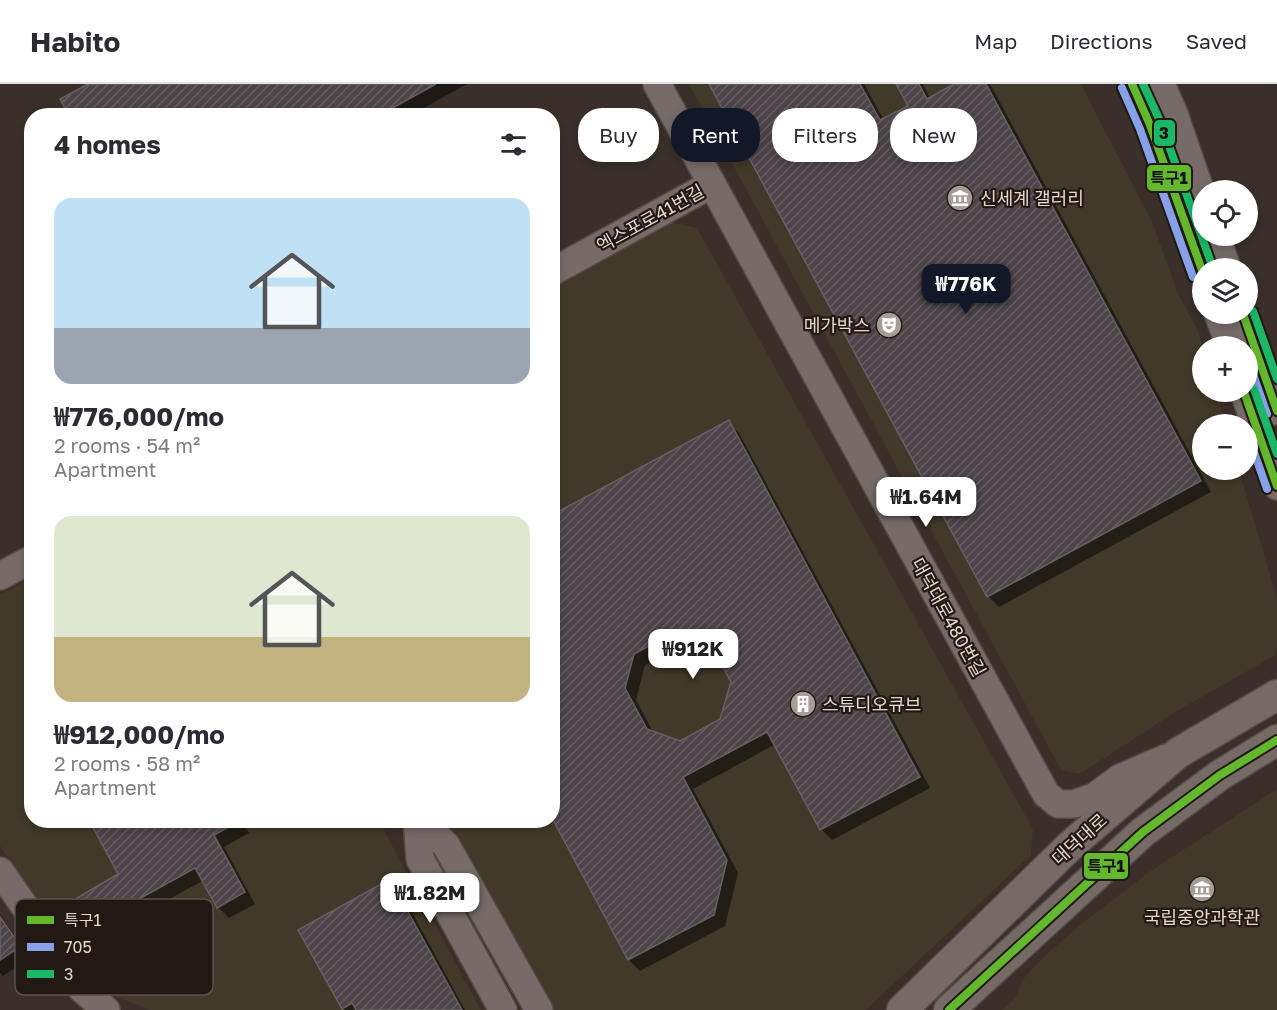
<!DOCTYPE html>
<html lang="en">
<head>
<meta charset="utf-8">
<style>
  body { margin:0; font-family:"Golos Text","Noto Sans KR",sans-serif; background:#f7f7f7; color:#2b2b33; height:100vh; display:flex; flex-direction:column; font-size:22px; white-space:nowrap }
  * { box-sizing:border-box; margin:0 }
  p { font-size:20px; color:#7c7c81 }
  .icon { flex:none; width:33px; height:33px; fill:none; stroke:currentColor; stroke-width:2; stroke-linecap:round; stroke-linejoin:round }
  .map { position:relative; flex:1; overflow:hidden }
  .side { position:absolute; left:24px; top:24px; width:536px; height:720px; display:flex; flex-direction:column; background:#fff; border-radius:24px; box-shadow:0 3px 9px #0003 }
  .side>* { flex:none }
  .banner { position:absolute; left:578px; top:24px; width:570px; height:54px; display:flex; gap:12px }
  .fabs { position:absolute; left:1192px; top:96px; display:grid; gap:12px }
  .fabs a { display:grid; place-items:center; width:66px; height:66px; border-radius:50%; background:#fff; box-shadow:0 3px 9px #0003; font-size:30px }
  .price { position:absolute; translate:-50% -51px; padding:0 14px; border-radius:12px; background:#fff; color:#222; font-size:20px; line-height:39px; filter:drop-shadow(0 2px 3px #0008) }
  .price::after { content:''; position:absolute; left:50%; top:36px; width:18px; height:14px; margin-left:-9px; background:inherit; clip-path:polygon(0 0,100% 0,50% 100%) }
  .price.current { background:#111827; color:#fff }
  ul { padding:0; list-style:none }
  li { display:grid; align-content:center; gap:12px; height:318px; padding:0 30px }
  li span { display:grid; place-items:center; height:186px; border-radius:18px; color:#555 }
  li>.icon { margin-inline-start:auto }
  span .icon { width:108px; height:108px; fill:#fffc; stroke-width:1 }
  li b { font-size:26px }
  h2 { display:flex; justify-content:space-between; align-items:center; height:72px; padding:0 30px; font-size:26px }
  .tag { padding:0 21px; border-radius:24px; background:#fff; box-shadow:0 3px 9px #0003; font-size:21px; line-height:54px }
  .tag.current { background:#111827; color:#fff }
  header { display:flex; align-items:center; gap:36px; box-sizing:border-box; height:84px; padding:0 30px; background:#fff; border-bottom:2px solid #e1e1e2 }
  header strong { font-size:28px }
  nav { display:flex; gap:33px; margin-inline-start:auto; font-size:21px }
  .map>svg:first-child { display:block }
</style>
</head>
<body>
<header>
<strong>Habito</strong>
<nav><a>Map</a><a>Directions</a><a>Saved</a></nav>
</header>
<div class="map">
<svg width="1277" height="926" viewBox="0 0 1277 926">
  <defs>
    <pattern id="building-hatch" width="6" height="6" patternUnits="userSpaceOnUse" patternTransform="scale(1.5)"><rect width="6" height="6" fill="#4d4449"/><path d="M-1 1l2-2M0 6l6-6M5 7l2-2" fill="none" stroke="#665e62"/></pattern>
  </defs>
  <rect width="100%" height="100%" fill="#3a2f29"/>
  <g fill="#413929">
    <path d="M689 0H1081L1153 140 1177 207 1198 247 1203 263V308H1216L1226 340H1203V386H1239L1277 514V565L1274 572 1177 627 1080 690 1061 686Z"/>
    <path d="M671 138 697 144 1033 745 1031 771 866 926H554L539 915 443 737 552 736V206Z"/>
    <path d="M31 494 32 736 379 737 481 926H150L102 907 0 762V511Z"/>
    <path d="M1277 705V926H1002L1015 914 1023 895 1042 874 1085 837 1149 788Z"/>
  </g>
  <g fill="#0007" fill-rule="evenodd">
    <path d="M91 0H467L409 32H71Z"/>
    <path d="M711 0H864L884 36 910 22 898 0H923L930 14 957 0H990L1211 408 999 523 988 512Z"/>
    <path d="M728 338 739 349 930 704 832 756 821 745 776 660 693 705 738 789 725 842 640 887 629 876 552 731V432ZM686 558 716 567 733 598 721 636 680 658 653 648 636 616 645 581Z"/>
    <path d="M90 736H242L249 749 224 763 255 820 229 834 218 823 204 796 104 851 93 840 120 791Z"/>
    <path d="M390 797 401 808 465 926H345L343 924Z"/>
    <path d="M0 831 31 873 3 892 0 889Z"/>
  </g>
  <g fill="url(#building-hatch)" stroke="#676062" stroke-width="1.5" fill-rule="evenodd">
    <path d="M88 0H436L378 32H69L60 15Z"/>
    <path d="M709 0H860L880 36 908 22 896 0H919L927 15 954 0H986L1201 397 987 513Z"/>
    <path d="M729 336 920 693 820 746 767 648 683 693 727 776 714 831 628 876 552 734V431ZM674 548 709 558 731 598 720 635 680 657 647 645 625 604 634 570Z"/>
    <path d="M89 736H241L214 751 245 808 217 824 195 784 92 841 77 814 118 790Z"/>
    <path d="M390 795 462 926H356L352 919 342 925 298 846Z"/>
    <path d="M0 833 21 862 0 876Z"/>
  </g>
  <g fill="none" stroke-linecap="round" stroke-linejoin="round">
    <g stroke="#544b45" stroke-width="30">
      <g id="secondary">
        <path d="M1132 0 1150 41 1203 189"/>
        <path d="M1161 0 1174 30 1203 114"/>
        <path d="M712 100 1046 710 1058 720H1074L1094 713 1120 694 1166 674"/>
        <path d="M1216 152 1227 184"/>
        <path d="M552 188 712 100 657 0"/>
        <path d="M1218 230 1230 262"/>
        <path d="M1243 230 1277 327"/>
        <path d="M1244 308 1277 402"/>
        <path d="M0 492 32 475"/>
        <path d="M417 736 420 775 503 926"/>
        <path d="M419 736 446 761 539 926"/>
        <path d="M0 787 82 905 106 926"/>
      </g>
    </g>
    <g stroke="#544b45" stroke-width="33">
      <g id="primary">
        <path d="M902 926 1071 761 1178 669 1277 611"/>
        <path d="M949 926 1143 748 1220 691 1277 656"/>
      </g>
    </g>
    <use href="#secondary" stroke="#776b69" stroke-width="27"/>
    <use href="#primary" stroke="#766a65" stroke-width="30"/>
    <g stroke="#221913" stroke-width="12">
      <g id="bus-1">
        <path d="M1132 0 1150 41 1203 189"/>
        <path d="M1243 230 1277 327"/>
        <path d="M1244 308 1277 402"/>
        <path d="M949 926 1143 748 1220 691 1277 656"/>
      </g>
    </g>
    <g stroke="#221913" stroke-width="12">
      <g id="bus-2">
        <path d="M1122 4 1140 45 1193 193"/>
        <path d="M1248 276 1267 330"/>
        <path d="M1248 351 1267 405"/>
      </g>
    </g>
    <g stroke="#221913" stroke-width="12">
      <g id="bus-3">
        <path d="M1143 0 1160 37 1213 184"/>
        <path d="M1253 227 1277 295"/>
        <path d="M1254 305 1277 370"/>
      </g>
    </g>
    <use href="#bus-1" stroke="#64b82e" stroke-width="8"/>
    <use href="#bus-2" stroke="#87a1e9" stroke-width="8"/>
    <use href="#bus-3" stroke="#1ab867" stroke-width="8"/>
  </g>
  <defs>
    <g id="museum-disc" transform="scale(1.35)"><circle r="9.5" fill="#a99c96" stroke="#221913"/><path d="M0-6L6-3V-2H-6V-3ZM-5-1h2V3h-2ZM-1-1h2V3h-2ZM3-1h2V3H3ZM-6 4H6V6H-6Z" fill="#fff"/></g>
    <g id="theatre-disc" transform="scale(1.35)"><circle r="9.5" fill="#a99c96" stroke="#221913"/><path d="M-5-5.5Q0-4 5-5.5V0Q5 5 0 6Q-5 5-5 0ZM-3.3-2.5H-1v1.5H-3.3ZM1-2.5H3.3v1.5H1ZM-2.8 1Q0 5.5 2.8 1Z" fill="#fff"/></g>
    <g id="building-disc" transform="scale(1.35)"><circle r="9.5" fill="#a99c96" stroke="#221913"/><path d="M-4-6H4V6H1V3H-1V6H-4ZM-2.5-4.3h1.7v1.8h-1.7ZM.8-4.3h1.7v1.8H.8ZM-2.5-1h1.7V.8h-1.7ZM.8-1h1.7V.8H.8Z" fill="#fff"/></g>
  </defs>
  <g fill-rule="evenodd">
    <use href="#museum-disc" x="960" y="114"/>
    <use href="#theatre-disc" x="889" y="241"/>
    <use href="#building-disc" x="803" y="620"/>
    <use href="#museum-disc" x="1202" y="805"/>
  </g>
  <g text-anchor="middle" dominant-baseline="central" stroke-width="4.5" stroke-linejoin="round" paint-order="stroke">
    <g font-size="18" fill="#e5d7d0" stroke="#221913" text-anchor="start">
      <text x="980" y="114">신세계 갤러리</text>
      <text x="870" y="241" text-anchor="end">메가박스</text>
      <text x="822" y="620">스튜디오큐브</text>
      <text x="1202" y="833" text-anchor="middle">국립중앙과학관</text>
    </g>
    <g font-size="18" fill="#e5d7d0" stroke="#221913">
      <text transform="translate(650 134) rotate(-29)">엑스포로41번길</text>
      <text transform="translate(949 533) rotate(61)">대덕대로480번길</text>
      <text transform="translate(1079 755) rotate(-42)">대덕대로</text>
    </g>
  </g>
  <rect x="15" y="815" width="198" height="96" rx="9" fill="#221913" stroke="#5c524c" stroke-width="1.5"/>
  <rect x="27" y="832" width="27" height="8" fill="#64b82e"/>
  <rect x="27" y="859" width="27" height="8" fill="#87a1e9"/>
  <rect x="27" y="886" width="27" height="8" fill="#1ab867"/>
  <g font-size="16" fill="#e5d7d0">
    <text x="64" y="842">특구1</text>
    <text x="64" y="869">705</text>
    <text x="64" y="896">3</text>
  </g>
  <g stroke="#221913" stroke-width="2">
    <rect x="1153" y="35" width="23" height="28" rx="6" fill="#1ab867"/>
    <rect x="1146" y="80" width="46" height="28" rx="6" fill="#64b82e"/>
    <rect x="1083" y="768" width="46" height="28" rx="6" fill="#64b82e"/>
  </g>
  <g font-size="16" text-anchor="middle" font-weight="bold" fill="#111">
    <text x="1164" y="55">3</text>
    <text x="1169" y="100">특구1</text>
    <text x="1106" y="788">특구1</text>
  </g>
</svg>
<div class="fabs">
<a><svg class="icon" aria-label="locate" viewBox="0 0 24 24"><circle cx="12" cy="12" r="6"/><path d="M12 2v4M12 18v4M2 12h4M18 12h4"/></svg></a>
<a><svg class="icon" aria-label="layers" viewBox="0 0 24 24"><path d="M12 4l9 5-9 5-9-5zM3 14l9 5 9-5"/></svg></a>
<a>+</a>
<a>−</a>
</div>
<b class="price current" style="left:966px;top:231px">₩776K</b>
<b class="price" style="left:926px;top:444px">₩1.64M</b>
<b class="price" style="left:693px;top:596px">₩912K</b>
<b class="price" style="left:430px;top:840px">₩1.82M</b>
<div class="banner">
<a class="tag">Buy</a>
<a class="tag current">Rent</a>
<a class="tag">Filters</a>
<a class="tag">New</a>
</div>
<section class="side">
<h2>4 homes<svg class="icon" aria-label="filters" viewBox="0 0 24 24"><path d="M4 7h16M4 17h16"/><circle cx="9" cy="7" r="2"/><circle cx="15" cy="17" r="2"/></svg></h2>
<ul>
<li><span style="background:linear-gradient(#bfe0f5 70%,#9aa5b1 0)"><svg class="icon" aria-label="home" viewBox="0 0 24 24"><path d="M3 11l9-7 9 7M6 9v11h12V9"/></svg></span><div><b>₩776,000/mo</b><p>2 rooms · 54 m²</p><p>Apartment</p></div></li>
<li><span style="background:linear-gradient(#dfe7d0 65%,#c2b280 0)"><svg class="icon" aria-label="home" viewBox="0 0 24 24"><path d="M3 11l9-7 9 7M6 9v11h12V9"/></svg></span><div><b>₩912,000/mo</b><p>2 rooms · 58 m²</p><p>Apartment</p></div></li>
</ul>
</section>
</div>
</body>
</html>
